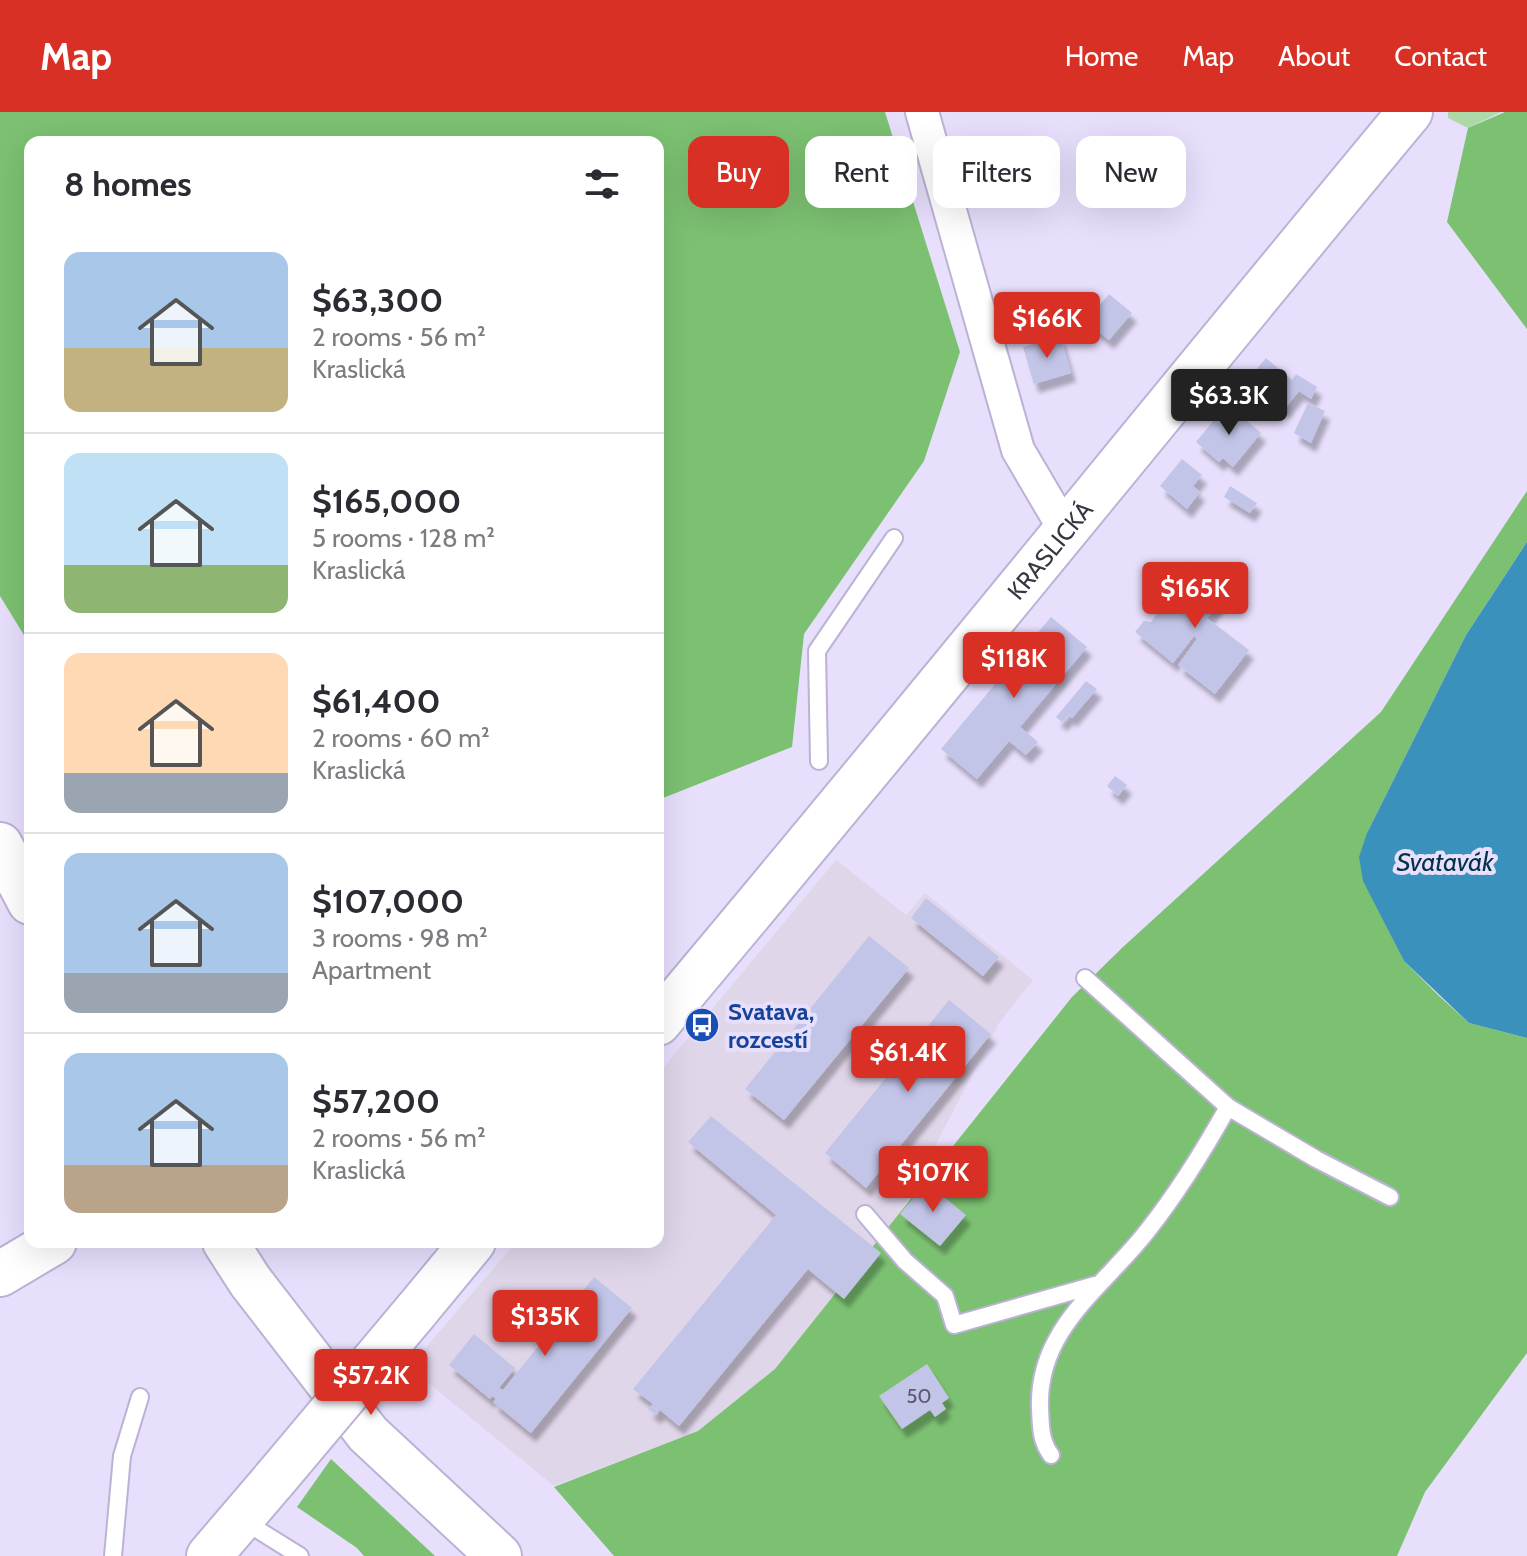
<!DOCTYPE html>
<html lang="en">
<head>
<meta charset="utf-8">
<style>
  body { margin:0; font-family:Cabin,sans-serif; background:#f2f2f3; color:#2b2b33; height:100vh; display:flex; flex-direction:column; font-size:30px; white-space:nowrap }
  * { box-sizing:border-box; margin:0 }
  p { font-size:26px; color:#7c7c81 }
  .icon { flex:none; width:44px; height:44px; fill:none; stroke:currentColor; stroke-width:2; stroke-linecap:round; stroke-linejoin:round }
  .map { position:relative; flex:1; overflow:hidden }
  .panel { position:absolute; left:24px; top:24px; width:640px; height:1112px; display:flex; flex-direction:column; background:#fff; border-radius:16px; box-shadow:0 8px 32px #0002 }
  .panel>* { flex:none }
  .guide { position:absolute; left:688px; top:24px; width:718px; height:72px; display:flex; gap:16px }
  .price { position:absolute; translate:-50% -68px; padding:0 18px; border-radius:8px; background:#d93025; color:#fff; font-size:26px; line-height:52px; filter:drop-shadow(0 2px 4px #0008) }
  .price::after { content:''; position:absolute; left:50%; top:48px; width:24px; height:18px; margin-left:-12px; background:inherit; clip-path:polygon(0 0,100% 0,50% 100%) }
  .price.selected { background:#222; color:#fff }
  ul { padding:0; list-style:none }
  li { display:flex; align-items:center; gap:24px; height:200px; padding:0 40px }
  li+li { border-top:2px solid #e1e1e2 }
  li span { display:grid; place-items:center; flex:none; width:224px; height:160px; border-radius:16px; color:#555 }
  li>.icon { margin-inline-start:auto }
  span .icon { width:96px; height:96px; fill:#fffc; stroke-width:1 }
  li b { font-size:34px }
  h2 { display:flex; justify-content:space-between; align-items:center; height:96px; padding:0 40px; font-size:34px }
  .tag { padding:0 28px; border-radius:16px; background:#fff; box-shadow:0 8px 32px #0002; font-size:28px; line-height:72px }
  .tag.selected { background:#d93025; color:#fff }
  header { display:flex; align-items:center; gap:48px; box-sizing:border-box; height:112px; padding:0 40px; background:#d93025; color:#fff }
  header strong { font-size:38px }
  nav { display:flex; gap:44px; margin-inline-start:auto; font-size:28px }
  .map>svg:first-child { display:block }
</style>
</head>
<body>
<header>
<strong>Map</strong>
<nav><a>Home</a><a>Map</a><a>About</a><a>Contact</a></nav>
</header>
<div class="map">
<svg width="1527" height="1444" viewBox="0 0 1527 1444">
  <defs>
    <filter id="shadow"><feDropShadow dx="5" dy="9" stdDeviation="2" flood-color="#0004"/></filter>
  </defs>
  <rect width="100%" height="100%" fill="#e7dffc"/>
  <path fill="#e0d6ea" d="M836 748 906 803 925 781 1033 868 999 911 900 1101 775 1257 698 1319 554 1374 409 1255 516 1130H658V962Z"/>
  <path fill="#add9a7" d="M1448 0H1501L1468 16 1448 6Z"/>
  <g fill="#7cc172">
    <path d="M0 0H885L960 240 924 349 804 522 792 635 658 688V30H30V533L0 484Z"/>
    <path d="M1505 0H1527V217L1447 110 1468 16Z"/>
    <path d="M1527 379V430L1466 523 1367 721 1364 769 1404 849 1438 883 1469 911 1527 926V1241L1425 1380 1397 1444H614L554 1375 698 1319 775 1257 1072 885 1123 835 1381 600Z"/>
    <path d="M331 1347 435 1444H364L357 1436 297 1395Z"/>
  </g>
  <path fill="#3a91bb" d="M1527 430V926L1469 911 1404 849 1363 769 1359 745 1367 721 1466 523Z"/>
  <g fill="#c2c5e8" filter="url(#shadow)">
    <path d="M1109 182 1132 201 1109 228 1086 210Z"/>
    <path d="M1060 224 1071 261 1034 272 1023 235Z"/>
    <path d="M1266 246 1292 268 1296 262 1317 275 1311 287 1299 279 1284 298 1276 292 1271 298 1240 277Z"/>
    <path d="M1308 291 1325 299 1311 331 1294 321Z"/>
    <path d="M1227 292 1261 321 1233 355 1223 346 1219 350 1196 330Z"/>
    <path d="M1182 347 1202 363 1193 374 1200 380 1187 397 1160 374Z"/>
    <path d="M1230 374 1257 391 1250 401 1224 385Z"/>
    <path d="M1189 449 1229 479 1207 506 1249 538 1215 582 1178 553 1197 527 1194 524 1173 551 1135 520 1144 509 1151 510 1183 467 1181 461Z"/>
    <path d="M1051 505 1087 535 1020 615 1038 630 1026 643 1009 629 977 667 941 637Z"/>
    <path d="M1086 569 1097 577 1072 606 1069 603 1062 610 1056 605Z"/>
    <path d="M1115 664 1127 673 1118 684 1107 674Z"/>
    <path d="M926 786 999 845 983 864 911 806Z"/>
    <path d="M869 824 909 856 784 1008 745 977Z"/>
    <path d="M949 888 991 922 866 1076 825 1041Z"/>
    <path d="M711 1004 881 1141 844 1187 808 1157 679 1314 660 1298 656 1303 648 1297 653 1292 633 1277 776 1103 688 1030Z"/>
    <path d="M926 1070 966 1103 940 1134 900 1102Z"/>
    <path d="M594 1165 632 1196 531 1321 493 1290 496 1287 492 1284 490 1287 449 1253 474 1222 515 1256 499 1276 503 1278Z"/>
    <path d="M927 1252 949 1286 942 1291 946 1297 935 1305 930 1298 902 1317 879 1284Z"/>
  </g>
  <g fill="none" stroke-linecap="round" stroke-linejoin="round">
    <g stroke="#bcb2d5" stroke-width="20">
      <g id="lane">
        <path d="M819 649 817 539 894 426"/>
        <path d="M1085 866 1228 995 1316 1047 1390 1085"/>
        <path d="M865 1102 905 1149 945 1184 954 1213 1095 1173"/>
        <path d="M1051 1343C1040 1328 1041 1314 1040 1296 1037 1216 1104 1175 1148 1118 1178 1080 1204 1038 1228 995"/>
        <path d="M242 1408 300 1444"/>
        <path d="M113 1444 122 1344 140 1285"/>
      </g>
    </g>
    <g stroke="#bcb2d5" stroke-width="36">
      <path id="street" d="M922 0 1018 338 1065 418"/>
    </g>
    <g stroke="#bcb2d5" stroke-width="48">
      <g id="secondary">
        <path d="M0 733 30 790"/>
        <path id="s1" d="M658 911C912 610 1158 303 1410 0"/>
        <path d="M225 1130 250 1169 368 1322 499 1444"/>
        <path d="M0 1162 54 1130"/>
        <path d="M416 1199 473 1130"/>
        <path d="M209 1444 274 1368"/>
      </g>
    </g>
    <use href="#lane" stroke="#fff" stroke-width="16"/>
    <use href="#street" stroke="#fff" stroke-width="32"/>
    <use href="#secondary" stroke="#fff" stroke-width="44"/>
    <g stroke="#bcb2d5" stroke-width="48" stroke-linecap="butt">
      <path id="secondary-bridge" d="M274 1368 416 1199"/>
    </g>
    <use href="#secondary-bridge" stroke="#fff" stroke-width="44"/>
  </g>
  <defs>
    <g id="bus-disc" transform="scale(1.8)"><circle r="9.5" fill="#1a4fb4" stroke="#e7dffc"/><path d="M-5-6H5V4H4V6H2V4H-2V6H-4V4H-5ZM-3.5-4V0h7V-4ZM-3.5 1.2v1.5H-2V1.2ZM2 1.2v1.5H3.5V1.2Z" fill="#fff"/></g>
  </defs>
  <g fill-rule="evenodd">
    <use href="#bus-disc" x="702" y="913"/>
  </g>
  <g text-anchor="middle" dominant-baseline="central" stroke-width="8" stroke-linejoin="round" paint-order="stroke">
    <g font-size="20" fill="#5b596c">
      <text x="919" y="1284">50</text>
    </g>
    <g font-size="24" fill="#393543" stroke="#e7dffc">
      <text stroke="none"><textPath href="#s1" startOffset="614">KRASLICKÁ</textPath></text>
    </g>
    <g font-size="24" font-weight="bold" fill="#164399" stroke="#e7dffc" text-anchor="start">
      <text x="728" y="899">Svatava,<tspan x="728" dy="28">rozcestí</tspan></text>
    </g>
    <g font-size="26" font-style="italic" fill="#003248" stroke="#e7dffc">
      <text x="1445" y="750">Svatavák</text>
    </g>
  </g>
</svg>
<b class="price" style="left:1047px;top:248px">$166K</b>
<b class="price selected" style="left:1229px;top:325px">$63.3K</b>
<b class="price" style="left:1195px;top:518px">$165K</b>
<b class="price" style="left:1014px;top:588px">$118K</b>
<b class="price" style="left:908px;top:982px">$61.4K</b>
<b class="price" style="left:933px;top:1102px">$107K</b>
<b class="price" style="left:545px;top:1246px">$135K</b>
<b class="price" style="left:371px;top:1305px">$57.2K</b>
<div class="guide">
<a class="tag selected">Buy</a>
<a class="tag">Rent</a>
<a class="tag">Filters</a>
<a class="tag">New</a>
</div>
<section class="panel">
<h2>8 homes<svg class="icon" aria-label="filters" viewBox="0 0 24 24"><path d="M4 7h16M4 17h16"/><circle cx="9" cy="7" r="2"/><circle cx="15" cy="17" r="2"/></svg></h2>
<ul>
<li><span style="background:linear-gradient(#a9c7e8 60%,#c2b280 0)"><svg class="icon" aria-label="home" viewBox="0 0 24 24"><path d="M3 11l9-7 9 7M6 9v11h12V9"/></svg></span><div><b>$63,300</b><p>2 rooms · 56 m²</p><p>Kraslická</p></div></li>
<li><span style="background:linear-gradient(#bfe0f5 70%,#8fb573 0)"><svg class="icon" aria-label="home" viewBox="0 0 24 24"><path d="M3 11l9-7 9 7M6 9v11h12V9"/></svg></span><div><b>$165,000</b><p>5 rooms · 128 m²</p><p>Kraslická</p></div></li>
<li><span style="background:linear-gradient(#ffd9b3 75%,#9aa5b1 0)"><svg class="icon" aria-label="home" viewBox="0 0 24 24"><path d="M3 11l9-7 9 7M6 9v11h12V9"/></svg></span><div><b>$61,400</b><p>2 rooms · 60 m²</p><p>Kraslická</p></div></li>
<li><span style="background:linear-gradient(#a9c7e8 75%,#9aa5b1 0)"><svg class="icon" aria-label="home" viewBox="0 0 24 24"><path d="M3 11l9-7 9 7M6 9v11h12V9"/></svg></span><div><b>$107,000</b><p>3 rooms · 98 m²</p><p>Apartment</p></div></li>
<li><span style="background:linear-gradient(#a9c7e8 70%,#b9a48a 0)"><svg class="icon" aria-label="home" viewBox="0 0 24 24"><path d="M3 11l9-7 9 7M6 9v11h12V9"/></svg></span><div><b>$57,200</b><p>2 rooms · 56 m²</p><p>Kraslická</p></div></li>
</ul>
</section>
</div>
</body>
</html>
